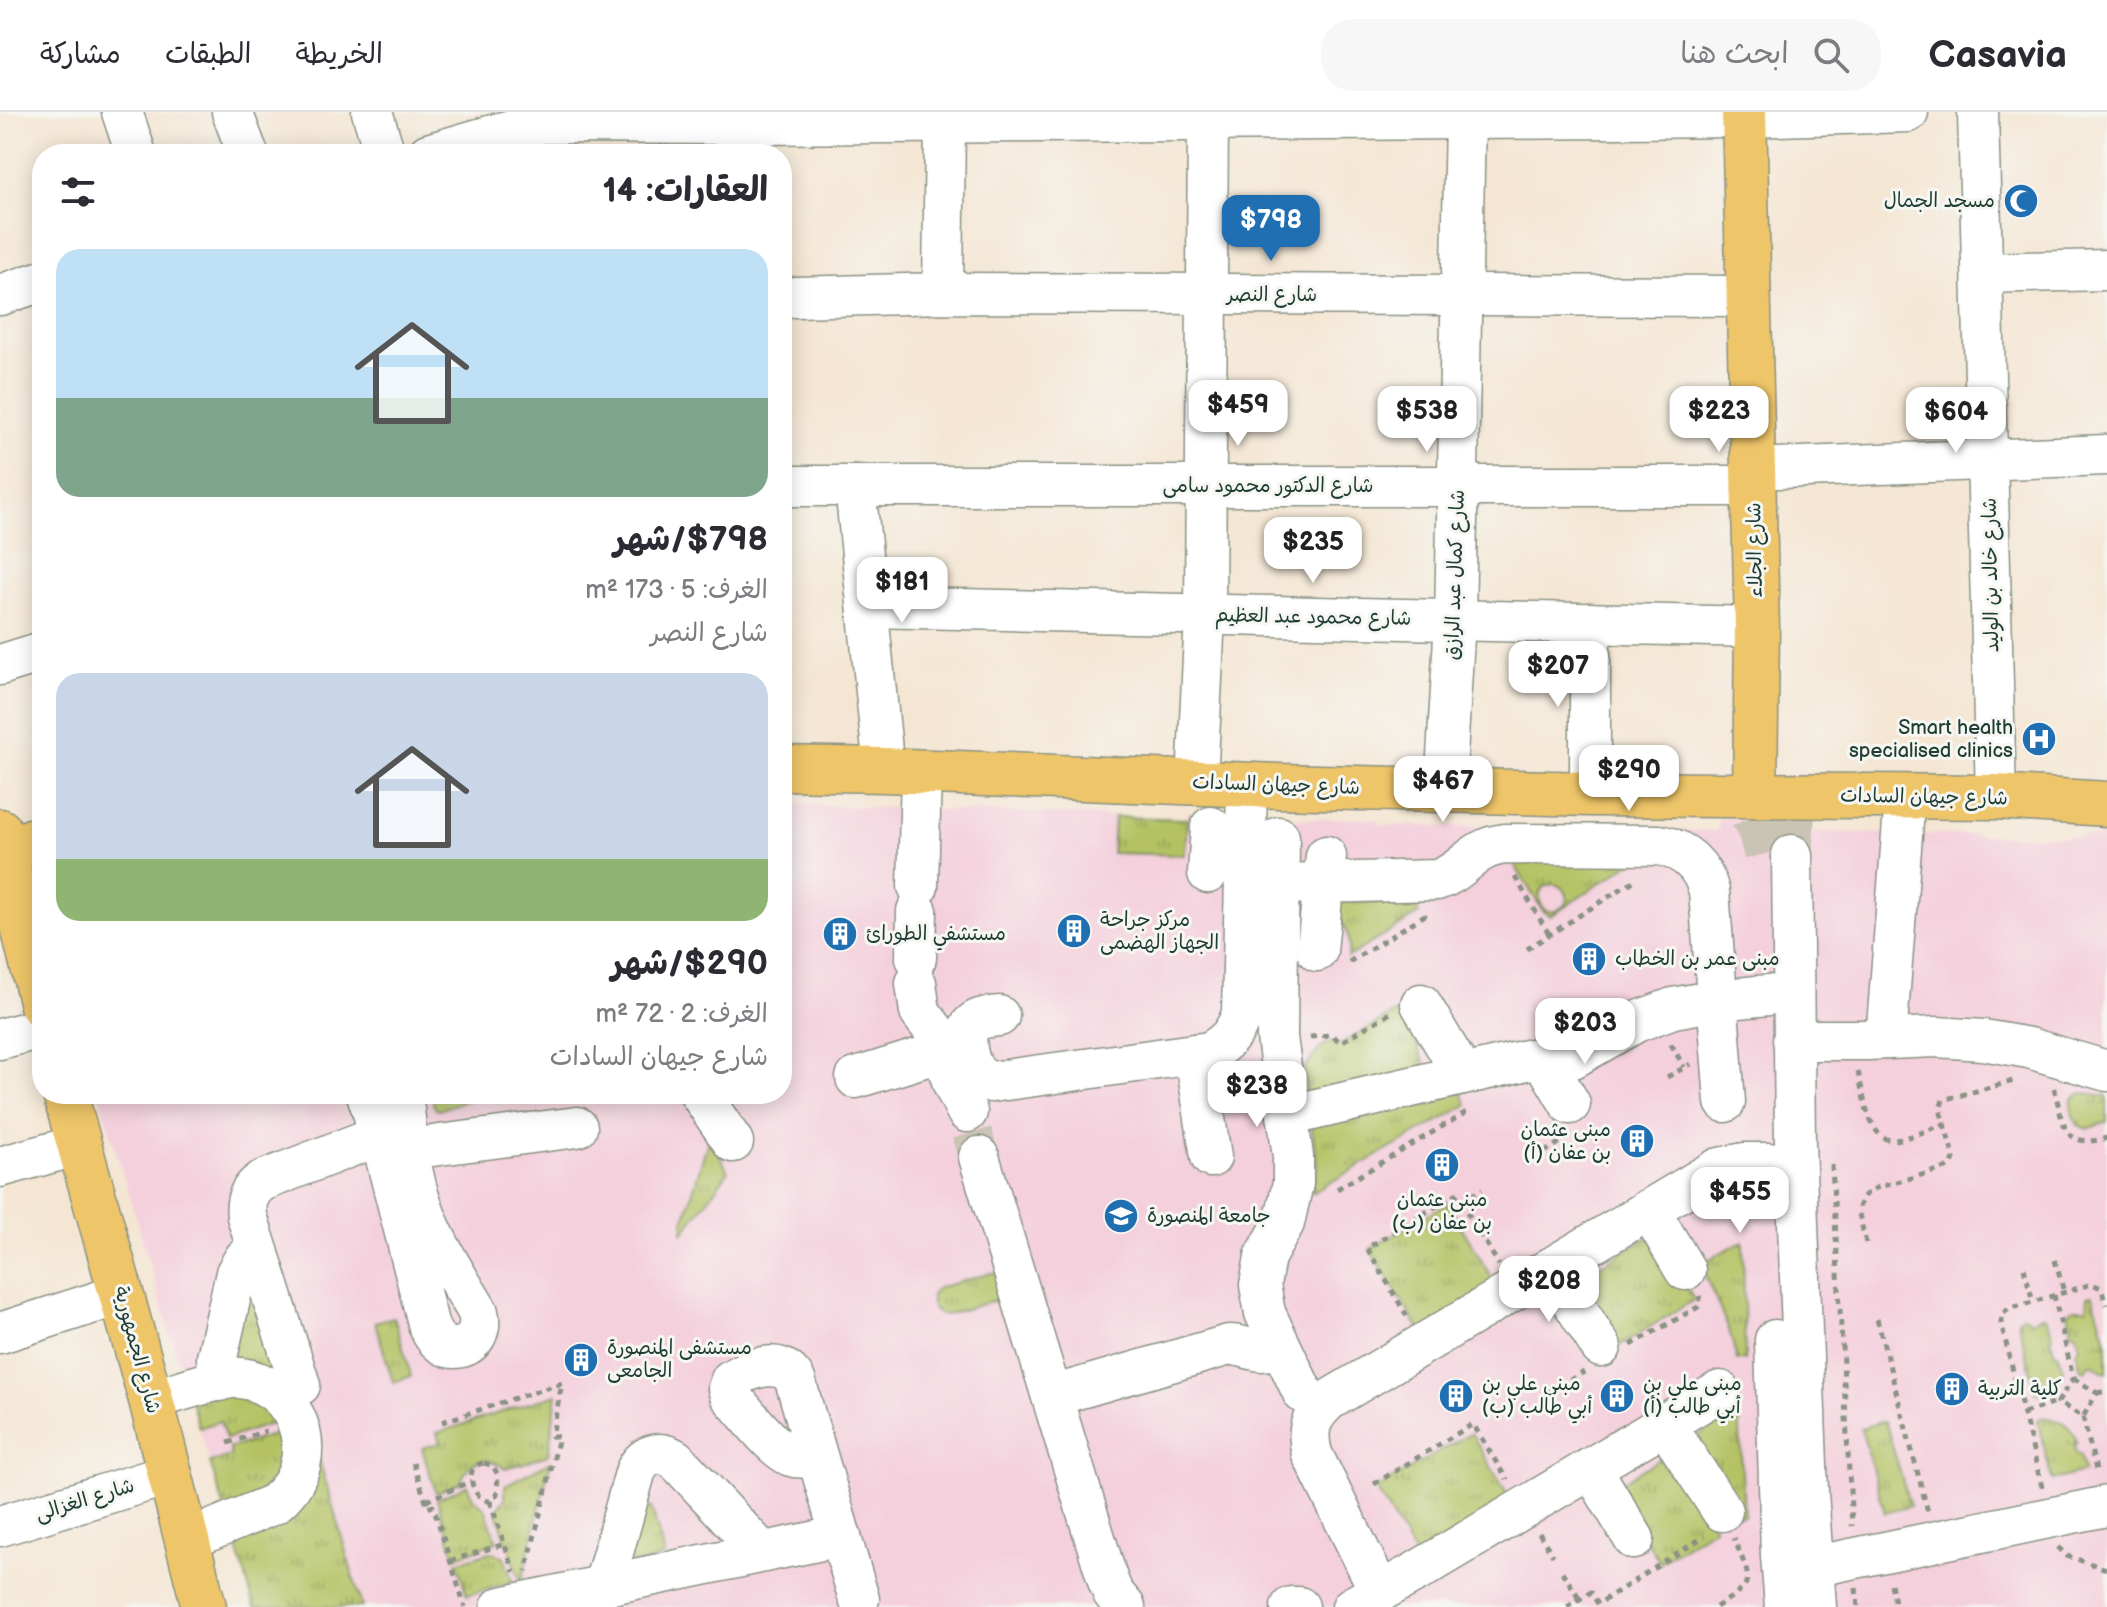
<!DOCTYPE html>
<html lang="ar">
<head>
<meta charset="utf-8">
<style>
  body { margin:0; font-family:"Balsamiq Sans","Playpen Sans Arabic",sans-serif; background:#f7f7f7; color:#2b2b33; direction:rtl; height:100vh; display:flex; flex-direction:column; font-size:30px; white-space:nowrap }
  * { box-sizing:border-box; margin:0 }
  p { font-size:26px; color:#7c7c81 }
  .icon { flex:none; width:44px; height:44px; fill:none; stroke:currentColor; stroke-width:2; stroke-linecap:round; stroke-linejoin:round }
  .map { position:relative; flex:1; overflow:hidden; direction:ltr }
  .drawer { position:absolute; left:32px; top:32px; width:760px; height:960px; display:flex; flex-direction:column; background:#fff; border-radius:32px; box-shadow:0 4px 20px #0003; direction:rtl }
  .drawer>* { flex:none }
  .price { position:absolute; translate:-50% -68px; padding:0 18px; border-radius:16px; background:#fff; color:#222; font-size:26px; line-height:52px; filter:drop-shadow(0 2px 4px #0008) }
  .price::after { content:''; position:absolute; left:50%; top:48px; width:24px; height:18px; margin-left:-12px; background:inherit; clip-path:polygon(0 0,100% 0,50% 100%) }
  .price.on { background:#1f6fb2; color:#fff }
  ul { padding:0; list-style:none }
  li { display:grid; align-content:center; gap:16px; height:424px; padding:0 24px }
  li span { display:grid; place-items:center; height:248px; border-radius:24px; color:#555 }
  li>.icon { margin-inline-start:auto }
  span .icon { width:144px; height:144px; fill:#fffc; stroke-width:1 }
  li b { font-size:34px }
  h2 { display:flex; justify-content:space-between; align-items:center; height:96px; padding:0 24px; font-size:34px }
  header { display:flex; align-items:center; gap:48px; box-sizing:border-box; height:112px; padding:0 40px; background:#fff; border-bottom:2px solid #e1e1e2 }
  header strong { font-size:38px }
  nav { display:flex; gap:44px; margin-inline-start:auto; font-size:28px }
  .search { width:560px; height:72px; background:#f7f7f7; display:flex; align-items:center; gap:20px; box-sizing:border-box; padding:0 28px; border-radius:32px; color:#7c7c81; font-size:30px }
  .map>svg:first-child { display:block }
</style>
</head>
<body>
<header>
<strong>Casavia</strong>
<div class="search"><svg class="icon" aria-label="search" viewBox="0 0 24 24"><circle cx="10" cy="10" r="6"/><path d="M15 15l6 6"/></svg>ابحث هنا</div>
<nav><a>الخريطة</a><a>الطبقات</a><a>مشاركة</a></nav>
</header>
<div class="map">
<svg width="2107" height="1495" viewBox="0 0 2107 1495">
  <defs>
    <pattern id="grass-tufts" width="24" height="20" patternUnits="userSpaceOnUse" patternTransform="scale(2)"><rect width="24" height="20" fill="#b4c264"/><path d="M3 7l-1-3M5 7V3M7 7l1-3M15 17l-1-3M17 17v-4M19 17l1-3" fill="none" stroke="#929f53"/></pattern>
  </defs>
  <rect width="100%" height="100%" fill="#f6f6f2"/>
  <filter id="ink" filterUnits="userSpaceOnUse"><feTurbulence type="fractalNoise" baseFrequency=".0125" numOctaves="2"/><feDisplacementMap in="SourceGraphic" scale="16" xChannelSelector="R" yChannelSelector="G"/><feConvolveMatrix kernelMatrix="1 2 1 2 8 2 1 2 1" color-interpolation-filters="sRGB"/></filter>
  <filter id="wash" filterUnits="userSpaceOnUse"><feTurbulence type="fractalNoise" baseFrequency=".006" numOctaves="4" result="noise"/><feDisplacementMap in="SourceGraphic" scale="32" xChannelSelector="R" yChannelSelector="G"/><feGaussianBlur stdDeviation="1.8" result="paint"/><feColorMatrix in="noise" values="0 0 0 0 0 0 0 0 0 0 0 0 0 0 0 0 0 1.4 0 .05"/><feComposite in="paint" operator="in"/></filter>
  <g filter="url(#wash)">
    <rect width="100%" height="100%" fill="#f4e6d3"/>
    <path fill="#f4cfdc" d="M782 692 1186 707 1187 700 1224 702V708L1286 710 1290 707H1378V713L1718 719 1719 706 1807 703 1809 720 2107 725V1495H255L187 1278 99 982H782Z"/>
    <g fill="url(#grass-tufts)" stroke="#6a804c" stroke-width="2" fill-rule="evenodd">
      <path d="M1114 705 1187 707 1185 743 1112 741Z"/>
      <path d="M1511 747H1637L1551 804 1543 799ZM1555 772C1587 785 1547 815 1540 789 1537 778 1545 773 1555 772Z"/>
      <path d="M1330 789 1414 792 1419 802 1348 845C1353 818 1340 811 1330 789Z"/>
      <path d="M1396 900 1409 916 1428 958 1308 990 1303 958 1321 935 1331 929 1336 935Z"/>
      <path d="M1461 978 1467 993 1312 1081 1314 1064 1317 1053 1311 1009Z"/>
      <path d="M2083 981 2107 984V1010L2087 1017 2078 1013C2071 1002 2065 984 2083 981Z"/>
      <path d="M435 982H475L471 987 439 998 436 997 433 992Z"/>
      <path d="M710 1022 728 1060 683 1121 684 1109Z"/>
      <path d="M1447 1091 1498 1176 1422 1222 1370 1137Z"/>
      <path d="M1654 1121 1694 1188 1617 1235 1577 1168Z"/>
      <path d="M1743 1129 1745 1248H1737L1729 1218 1700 1152Z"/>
      <path d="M991 1161H996L1003 1184 999 1187 945 1203 939 1202 932 1195 931 1184 938 1176Z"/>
      <path d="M248 1168 287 1270 228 1246Z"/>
      <path d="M2093 1183 2107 1232V1261L2100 1258 2093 1252H2090L2085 1258 2081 1256 2076 1239 2080 1235 2077 1221 2072 1219 2068 1201 2073 1196H2087L2088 1184Z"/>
      <path d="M2023 1203 2032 1209 2041 1203 2046 1205 2053 1224 2050 1226 2055 1241H2058L2063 1257 2060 1265 2048 1271 2045 1281 2043 1283 2036 1281 2018 1208Z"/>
      <path d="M394 1205 411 1264 393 1270 375 1210Z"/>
      <path d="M257 1281 274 1309 270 1312 226 1327 220 1309 199 1316 190 1285Z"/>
      <path d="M557 1282 548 1343 505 1357C487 1341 468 1348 461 1370L436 1381 422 1336 440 1331 437 1321Z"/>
      <path d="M1739 1295 1744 1403 1739 1404 1691 1329Z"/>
      <path d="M2041 1305C2060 1307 2072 1312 2077 1331L2074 1333 2076 1342 2080 1343 2084 1360 2052 1368 2038 1309Z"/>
      <path d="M1885 1309 1910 1394 1885 1401 1861 1316Z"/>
      <path d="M280 1321C291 1367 258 1382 227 1404L210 1351 231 1344 229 1336Z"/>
      <path d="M1471 1321 1511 1389 1416 1445 1376 1377Z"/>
      <path d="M316 1337 362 1495H255L232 1420Z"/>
      <path d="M1667 1342 1714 1415 1660 1450 1613 1376Z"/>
      <path d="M551 1349 521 1471 496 1398 505 1387V1373Z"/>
      <path d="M467 1373 473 1386 485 1396 497 1430 455 1445 437 1387Z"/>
      <path d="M651 1395 665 1444 626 1456 633 1401Z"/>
      <path d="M490 1440 504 1445 513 1470 467 1483 457 1450Z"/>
    </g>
  </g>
  <g filter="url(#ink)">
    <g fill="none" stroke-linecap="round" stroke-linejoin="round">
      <g stroke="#c9c4b3" stroke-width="40" stroke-dasharray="40 20" stroke-linecap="butt">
        <path d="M1750 705 1758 720 1764 744"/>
        <path d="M1792 743 1795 703"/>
        <path d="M972 1021 979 1045"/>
      </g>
      <g stroke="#8a9284" stroke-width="43">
        <g id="minor">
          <path d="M122 0 136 42"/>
          <path d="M232 0 248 42"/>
          <path d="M372 0 385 42"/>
          <path d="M1978 0 1996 685"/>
          <path d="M428 42 507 19 545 11 743 12 1615 6 1744 5 1908 0"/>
          <path d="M1983 161 2107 158"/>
          <path d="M943 181 945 11"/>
          <path d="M0 183 42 169"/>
          <path d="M795 185 943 181 1749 184"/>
          <path d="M1753 357 2107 343"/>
          <path d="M782 374H1753"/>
          <path d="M855 374 884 658"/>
          <path d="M868 495 1757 515"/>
          <path d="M1590 511V682"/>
          <path d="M0 553 42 540"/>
          <path d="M1197 671 1205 503 1208 0"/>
          <path d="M1445 678 1455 508 1465 7"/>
          <path d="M1279 725 1277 925 1293 1045V1071L1284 1111 1265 1145 1260 1173 1265 1201 1303 1281"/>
          <path d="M1792 743 1795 1031 1808 1380 1816 1495"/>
          <path d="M1208 761 1211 715"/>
          <path d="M1278 772 1437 768C1466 759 1471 735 1506 732L1659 733C1685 738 1702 753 1709 779L1725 990"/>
          <path d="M918 774 921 660"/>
          <path d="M1317 839 1326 744"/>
          <path d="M916 846 917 799"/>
          <path d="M916 871 920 900 937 922 953 972 967 1000"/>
          <path d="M1421 892 1463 963"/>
          <path d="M999 904C991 905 981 905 974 910 961 920 967 947 975 959 979 965 984 967 991 970L1209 940C1227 931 1236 920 1242 901L1247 673"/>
          <path d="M0 927 42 916"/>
          <path d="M1886 927 1905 685"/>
          <path d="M1793 928H1866L1936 925 1983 928 2029 936 2107 959"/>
          <path d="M1195 942 1211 1045"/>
          <path d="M1544 948 1570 992"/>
          <path d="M856 966 943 939"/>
          <path d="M367 982 380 1023 429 1215C443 1251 487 1237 478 1200 458 1166 435 1132 422 1094 409 1058 407 1019 402 982"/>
          <path d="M700 982 733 1030"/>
          <path d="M1287 1004 1531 947 1554 949 1573 946 1636 910 1673 896 1718 888 1768 883"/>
          <path d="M409 1037 577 1015"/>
          <path d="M979 1045 1108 1469 1113 1481 1125 1495"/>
          <path d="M0 1055 79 1033"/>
          <path d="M1649 1097 1685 1158"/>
          <path d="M1551 1156 1601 1235"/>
          <path d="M0 1221 122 1182"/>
          <path d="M1775 1228 1781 1444 1785 1495"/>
          <path d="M219 1269 217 1246 236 1161 244 1147 258 1139"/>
          <path d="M300 1273 247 1104C245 1089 249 1078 262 1069L380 1023"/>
          <path d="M1052 1284 1229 1233C1252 1233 1255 1245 1281 1235"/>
          <path d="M151 1288C172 1282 222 1264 241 1266 289 1272 317 1326 294 1369 289 1378 282 1385 274 1392L188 1428"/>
          <path d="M1665 1312 1722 1399"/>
          <path d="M817 1343C809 1345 800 1347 791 1344 774 1338 744 1298 730 1283L728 1276 731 1268C750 1256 782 1244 795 1268L859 1487"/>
          <path d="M1591 1356 1634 1427"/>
          <path d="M0 1414 171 1362"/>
          <path d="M1812 1455 2107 1394"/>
          <path d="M604 1473 635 1361C642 1343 658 1337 675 1347L762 1440"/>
          <path d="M1380 1480 1312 1342C1306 1317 1310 1305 1329 1288L1719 1056 1744 1051H1770"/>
          <path d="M501 1495 841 1424"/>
          <path d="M1291 1495H1299"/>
          <path d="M1352 1495 1416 1460 1720 1279"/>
        </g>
      </g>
      <g stroke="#8a9284" stroke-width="47">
        <g id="major">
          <path d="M1744 0 1757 515 1755 683"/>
          <path d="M782 656 884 658 1279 674 1590 682 1996 685 2107 692"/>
          <path d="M0 719 42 893"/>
          <path d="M0 741 42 725"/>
          <path d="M65 982 151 1288 204 1495"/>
        </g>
      </g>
      <g stroke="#8a9284" stroke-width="5" stroke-dasharray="6 6" stroke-linecap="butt">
        <path d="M1515 765 1549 822"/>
        <path d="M1527 837 1638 766"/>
        <path d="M1349 850 1425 803 1423 799"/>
        <path d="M1310 925 1331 923 1341 930 1392 900"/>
        <path d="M1671 932 1684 955"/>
        <path d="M1858 960C1863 979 1868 1031 1895 1028 1911 1026 1929 1017 1945 1012"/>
        <path d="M1667 965 1691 952"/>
        <path d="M2054 976C2064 1011 2061 1038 2107 1026"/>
        <path d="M1524 1053 1570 1024"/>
        <path d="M1832 1053 1852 1414"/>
        <path d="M1337 1077 1470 998"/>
        <path d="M1461 1090 1482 1077"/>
        <path d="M1866 1131 1859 1102V1095L1865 1083 1876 1076 1946 1056 1952 1052 1954 1046 1940 997 1943 988 2017 968"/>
        <path d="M2055 1148 2064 1180"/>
        <path d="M2024 1156 2033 1190"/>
        <path d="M2054 1183 2073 1266 2058 1290 2083 1305 2097 1281 2073 1266"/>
        <path d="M1407 1204 1367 1136 1456 1082 1499 1153"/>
        <path d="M1877 1207 1928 1400"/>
        <path d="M1631 1233 1698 1195 1701 1191 1699 1184"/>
        <path d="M1549 1280 1584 1260"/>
        <path d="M2097 1281 2107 1279"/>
        <path d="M2024 1301 2058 1290"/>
        <path d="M2083 1305 2097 1362"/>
        <path d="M442 1310 562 1271 552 1324 559 1325 526 1459"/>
        <path d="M228 1331 266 1319"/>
        <path d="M413 1351 428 1396 433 1394 465 1495"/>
        <path d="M484 1351 493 1354 498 1363 497 1382 490 1389C476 1388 469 1371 472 1359L479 1352Z"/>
        <path d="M1374 1372 1473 1312 1507 1368"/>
        <path d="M2042 1375 2001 1211 2002 1202 2009 1197 2092 1172 2101 1176 2107 1193"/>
        <path d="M426 1389 471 1369"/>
        <path d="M490 1389 514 1460"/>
        <path d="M1539 1421 1553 1444"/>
        <path d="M2058 1435 2067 1444 2107 1457"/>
        <path d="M450 1449 504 1432"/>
        <path d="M1562 1460 1580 1487"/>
        <path d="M1891 1472 1896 1495"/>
        <path d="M1856 1476 1858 1495"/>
        <path d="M1567 1495 1591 1480 1598 1492 1705 1424"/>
        <path d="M1716 1495C1758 1469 1751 1470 1734 1426"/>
      </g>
      <use href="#minor" stroke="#fff" stroke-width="40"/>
      <use href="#major" stroke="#eec569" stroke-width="44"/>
    </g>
  </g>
  <defs>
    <g id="mosque-disc" transform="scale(1.8)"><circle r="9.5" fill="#1f6fb2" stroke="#f6f6f2"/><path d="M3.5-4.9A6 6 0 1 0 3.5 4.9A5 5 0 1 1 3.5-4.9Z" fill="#fff"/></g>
    <g id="hospital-disc" transform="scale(1.8)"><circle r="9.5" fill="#1f6fb2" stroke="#f6f6f2"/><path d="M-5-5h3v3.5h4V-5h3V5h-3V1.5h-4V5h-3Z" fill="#fff"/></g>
    <g id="building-disc" transform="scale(1.8)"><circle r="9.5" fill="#1f6fb2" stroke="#f6f6f2"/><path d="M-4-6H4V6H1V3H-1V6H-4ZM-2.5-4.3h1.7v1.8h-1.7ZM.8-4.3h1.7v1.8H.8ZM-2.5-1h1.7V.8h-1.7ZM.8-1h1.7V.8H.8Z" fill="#fff"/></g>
    <g id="university-disc" transform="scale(1.8)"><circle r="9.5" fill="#1f6fb2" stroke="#f6f6f2"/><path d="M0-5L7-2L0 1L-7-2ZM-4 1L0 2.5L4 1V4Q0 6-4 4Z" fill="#fff"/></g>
  </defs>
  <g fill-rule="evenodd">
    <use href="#mosque-disc" x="2021" y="89"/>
    <use href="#hospital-disc" x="2039" y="627"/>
    <use href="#building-disc" x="1074" y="819"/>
    <use href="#building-disc" x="840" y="822"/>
    <use href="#building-disc" x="1589" y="847"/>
    <use href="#building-disc" x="1637" y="1029"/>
    <use href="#building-disc" x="1442" y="1053"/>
    <use href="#university-disc" x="1121" y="1104"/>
    <use href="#building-disc" x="581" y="1248"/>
    <use href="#building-disc" x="1952" y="1277"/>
    <use href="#building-disc" x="1456" y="1284"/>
    <use href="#building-disc" x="1617" y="1284"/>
  </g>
  <g text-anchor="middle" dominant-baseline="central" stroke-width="6" stroke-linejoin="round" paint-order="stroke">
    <g font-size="20" fill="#1f3d34" stroke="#f6f6f2" text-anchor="start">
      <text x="1995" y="89" text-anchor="end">مسجد الجمال</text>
      <text x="2013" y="616" text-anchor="end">Smart health<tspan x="2013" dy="23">specialised clinics</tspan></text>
      <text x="1100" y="808">مركز جراحة<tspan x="1100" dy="23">الجهاز الهضمى</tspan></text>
      <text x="866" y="822">مستشفي الطورائ</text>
      <text x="1615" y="847">مبنى عمر بن الخطاب</text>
      <text x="1611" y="1018" text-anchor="end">مبنى عثمان<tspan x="1611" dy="23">بن عفان (أ)</tspan></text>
      <text x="1442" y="1088" text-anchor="middle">مبنى عثمان<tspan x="1442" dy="23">بن عفان (ب)</tspan></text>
      <text x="1147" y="1104">جامعة المنصورة</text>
      <text x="607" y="1236">مستشفى المنصورة<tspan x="607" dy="23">الجامعى</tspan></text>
      <text x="1482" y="1272">مبنى علي بن<tspan x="1482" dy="23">أبي طالب (ب)</tspan></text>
      <text x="1643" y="1272">مبنى علي بن<tspan x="1643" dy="23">أبي طالب (أ)</tspan></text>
      <text x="1978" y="1277">كلية التربية</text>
    </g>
    <g font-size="20" fill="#1f3d34" stroke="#f6f6f2">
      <text x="1272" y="183">شارع النصر</text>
      <text x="1268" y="374">شارع الدكتور محمود سامى</text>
      <text transform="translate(1755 438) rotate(-91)">شارع الجلاء</text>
      <text transform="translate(1455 463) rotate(-88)">شارع كمال عبد الرازق</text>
      <text transform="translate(1991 463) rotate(-91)">شارع خالد بن الوليد</text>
      <text transform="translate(1313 505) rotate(1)">شارع محمود عبد العظيم</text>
      <text transform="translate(1276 673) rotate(2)">شارع جيهان السادات</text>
      <text transform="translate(1924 685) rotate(1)">شارع جيهان السادات</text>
      <text transform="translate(137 1238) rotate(75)">شارع الجمهورية</text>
      <text transform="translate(85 1388) rotate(-17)">شارع الغزالى</text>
    </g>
  </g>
</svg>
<b class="price on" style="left:1271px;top:151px">$798</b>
<b class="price" style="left:1238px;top:336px">$459</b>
<b class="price" style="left:1427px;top:342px">$538</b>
<b class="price" style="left:1719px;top:342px">$223</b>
<b class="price" style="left:1956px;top:343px">$604</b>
<b class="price" style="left:1313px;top:473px">$235</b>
<b class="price" style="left:902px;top:513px">$181</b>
<b class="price" style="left:1558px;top:597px">$207</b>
<b class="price" style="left:1629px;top:701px">$290</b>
<b class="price" style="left:1443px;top:712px">$467</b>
<b class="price" style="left:1585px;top:954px">$203</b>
<b class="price" style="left:1257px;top:1017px">$238</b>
<b class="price" style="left:1740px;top:1123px">$455</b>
<b class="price" style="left:1549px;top:1212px">$208</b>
<section class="drawer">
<h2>العقارات: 14<svg class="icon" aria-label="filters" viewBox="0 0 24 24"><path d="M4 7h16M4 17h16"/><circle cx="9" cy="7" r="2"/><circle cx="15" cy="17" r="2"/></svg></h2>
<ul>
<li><span style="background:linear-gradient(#bfe0f5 60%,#7fa58c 0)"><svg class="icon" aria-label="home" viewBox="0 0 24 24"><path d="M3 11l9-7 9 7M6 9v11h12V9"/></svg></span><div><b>$798/شهر</b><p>الغرف: 5 · 173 m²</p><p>شارع النصر</p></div></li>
<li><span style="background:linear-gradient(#c9d6e8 75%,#8fb573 0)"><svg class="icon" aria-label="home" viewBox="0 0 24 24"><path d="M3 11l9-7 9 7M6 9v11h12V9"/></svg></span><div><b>$290/شهر</b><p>الغرف: 2 · 72 m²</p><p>شارع جيهان السادات</p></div></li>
</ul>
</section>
</div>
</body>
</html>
